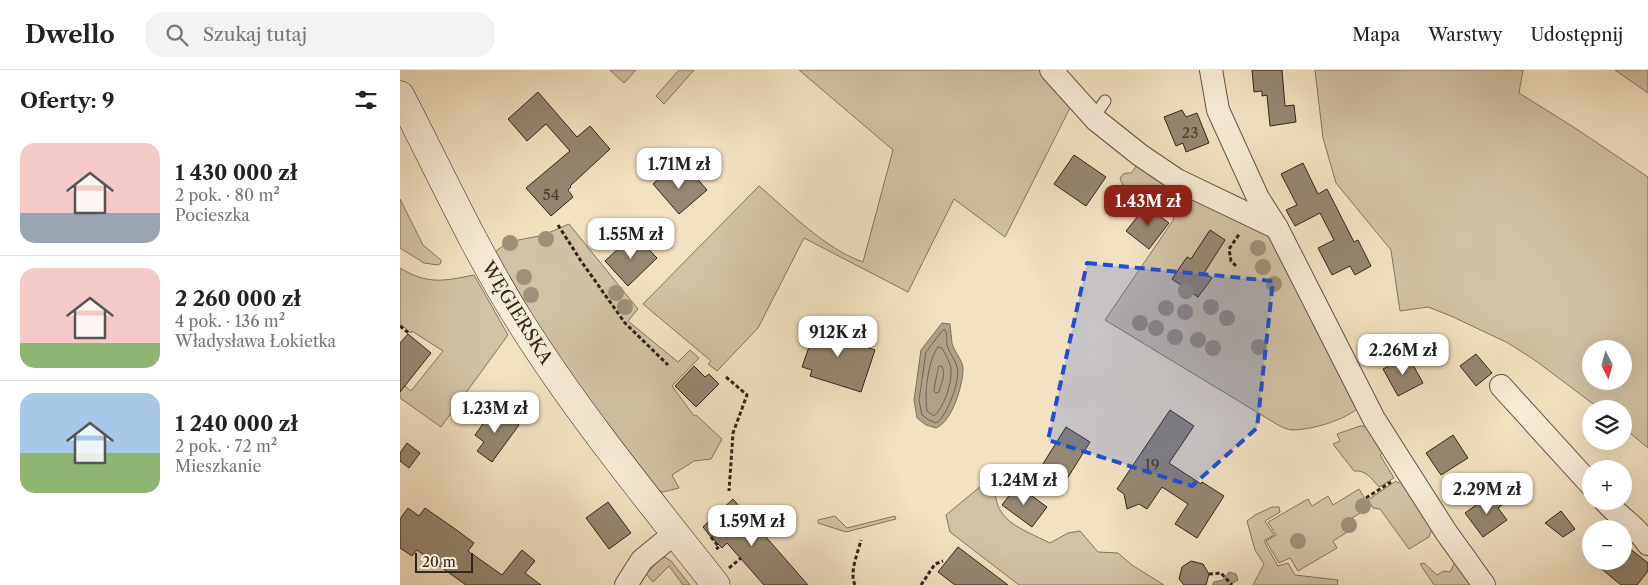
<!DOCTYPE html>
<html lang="pl">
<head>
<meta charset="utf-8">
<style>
  body { margin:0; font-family:"Libre Caslon Text",serif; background:#f2f2f2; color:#222; height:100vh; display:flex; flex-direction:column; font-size:19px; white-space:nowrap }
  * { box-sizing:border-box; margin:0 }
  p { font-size:16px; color:#767676 }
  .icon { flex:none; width:28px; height:28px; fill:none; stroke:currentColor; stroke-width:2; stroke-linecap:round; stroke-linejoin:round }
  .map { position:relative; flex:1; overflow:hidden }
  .side { display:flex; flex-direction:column; background:#fff; width:400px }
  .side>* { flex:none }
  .needle { width:32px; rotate:174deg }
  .fabs { position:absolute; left:1182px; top:270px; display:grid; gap:10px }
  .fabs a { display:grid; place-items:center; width:50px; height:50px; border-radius:50%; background:#fff; box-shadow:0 5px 20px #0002; font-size:25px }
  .scale { position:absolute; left:15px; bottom:12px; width:58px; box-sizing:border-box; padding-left:5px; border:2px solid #31251d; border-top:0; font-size:14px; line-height:18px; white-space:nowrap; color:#31251d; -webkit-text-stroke:4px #f7ecd7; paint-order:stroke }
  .price { position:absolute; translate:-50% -42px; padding:0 11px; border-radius:10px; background:#fff; color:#222; font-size:16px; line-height:32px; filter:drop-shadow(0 1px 2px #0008) }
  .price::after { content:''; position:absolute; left:50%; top:30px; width:15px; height:11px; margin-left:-8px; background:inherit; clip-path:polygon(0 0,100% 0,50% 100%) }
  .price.selected { background:#8f2418; color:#fff }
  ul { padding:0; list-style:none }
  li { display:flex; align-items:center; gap:15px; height:125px; padding:0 20px }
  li+li { border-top:1px solid #e0e0e0 }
  li span { display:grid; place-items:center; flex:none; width:140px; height:100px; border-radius:15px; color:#555 }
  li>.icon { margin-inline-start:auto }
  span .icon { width:60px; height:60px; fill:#fffc; stroke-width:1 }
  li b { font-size:21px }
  h2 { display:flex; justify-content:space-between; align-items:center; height:60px; padding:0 20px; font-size:21px }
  header { display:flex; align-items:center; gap:30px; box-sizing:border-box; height:70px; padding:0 25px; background:#fff; border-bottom:1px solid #e0e0e0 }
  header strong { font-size:24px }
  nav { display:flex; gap:28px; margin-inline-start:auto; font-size:18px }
  .search { width:350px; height:45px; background:#f2f2f2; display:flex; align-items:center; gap:12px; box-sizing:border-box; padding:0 18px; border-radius:20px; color:#767676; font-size:19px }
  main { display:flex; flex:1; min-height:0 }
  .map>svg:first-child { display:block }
</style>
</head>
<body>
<header>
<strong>Dwello</strong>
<div class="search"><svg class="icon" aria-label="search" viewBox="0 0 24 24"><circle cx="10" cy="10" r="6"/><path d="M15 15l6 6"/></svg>Szukaj tutaj</div>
<nav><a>Mapa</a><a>Warstwy</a><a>Udostępnij</a></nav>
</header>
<main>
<section class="side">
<h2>Oferty: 9<svg class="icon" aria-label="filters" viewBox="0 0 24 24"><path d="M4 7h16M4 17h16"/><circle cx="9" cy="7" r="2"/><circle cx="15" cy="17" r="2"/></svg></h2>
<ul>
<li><span style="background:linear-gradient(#f6c9c9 70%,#9aa5b1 0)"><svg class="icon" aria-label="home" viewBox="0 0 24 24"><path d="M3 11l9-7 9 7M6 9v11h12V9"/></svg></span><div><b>1 430 000 zł</b><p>2 pok. · 80 m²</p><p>Pocieszka</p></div></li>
<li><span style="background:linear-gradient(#f6c9c9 75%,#8fb573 0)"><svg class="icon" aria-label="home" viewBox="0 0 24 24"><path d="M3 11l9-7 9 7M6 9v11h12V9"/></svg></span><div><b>2 260 000 zł</b><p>4 pok. · 136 m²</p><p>Władysława Łokietka</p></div></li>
<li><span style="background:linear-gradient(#a9c7e8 60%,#8fb573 0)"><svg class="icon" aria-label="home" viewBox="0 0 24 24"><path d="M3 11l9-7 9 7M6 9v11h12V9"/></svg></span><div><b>1 240 000 zł</b><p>2 pok. · 72 m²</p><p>Mieszkanie</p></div></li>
</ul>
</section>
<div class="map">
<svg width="1248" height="515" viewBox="0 0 1248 515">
  <rect width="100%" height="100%" fill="#f2e2c1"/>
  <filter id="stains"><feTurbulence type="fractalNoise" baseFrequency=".004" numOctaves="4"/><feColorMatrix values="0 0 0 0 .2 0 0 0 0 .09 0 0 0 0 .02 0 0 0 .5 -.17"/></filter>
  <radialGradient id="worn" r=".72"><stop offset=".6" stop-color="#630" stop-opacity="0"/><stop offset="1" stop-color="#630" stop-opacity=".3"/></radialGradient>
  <g fill="#d1c2a5" stroke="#817461" fill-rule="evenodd">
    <path d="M210 0H236L224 13Z"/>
    <path d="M279 0H294L264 34 256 26Z"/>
    <path d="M399 0H647L673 32 605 167 554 129 508 222 404 168 358 258 317 301 308 294 311 291 243 234 359 116C391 143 424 178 463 192L493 80Z"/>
    <path d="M915 0H1123L1119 23 1175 58 1248 107V378L1224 358V339H1200L1136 291 1108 273 1051 246 1028 237 1000 241 991 180 936 113 923 68ZM1191 279H1224V311H1191Z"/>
    <path d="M1215 0H1248V23Z"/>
    <path d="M734 93 766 111 764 118C748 131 734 145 712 143L707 138 708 125 720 119 723 115 720 109C722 103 725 103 731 103L736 97Z"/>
    <path d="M777 119 866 158 959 337C946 350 911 360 892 360 888 360 882 357 878 355L705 250 774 149C765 139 770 129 777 119Z"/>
    <path d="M0 129 23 175 41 190V193L38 195 24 193 0 178Z"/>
    <path d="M169 154 238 239 228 251 278 292 290 280 299 288 272 316 294 346 296 345 322 369 311 389 294 391 272 405 279 418 263 422 254 421 132 250 95 182C110 169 121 170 139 166 150 163 159 158 169 154Z"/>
    <path d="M0 198C28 215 44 211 74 205L108 265 41 357 0 328V312L11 321 43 281 12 261 11 263 0 254Z"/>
    <path d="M960 356H966L985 381 980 385 994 408 979 417C971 408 966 400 954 401L933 374 940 371 937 364Z"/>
    <path d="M587 411H596C590 450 620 458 650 473L668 463 680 461 698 482 718 483 732 495 764 515H619L550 462 546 445Z"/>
    <path d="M996 411 998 413 1002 411 1032 458 1029 467 1009 479 980 439 973 438 968 430Z"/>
    <path d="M959 419 970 437 944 453 949 461 933 471 937 478 898 501 890 488 879 493 866 471 876 465 868 452 908 429 912 436 928 426 933 435Z"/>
    <path d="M872 437H879L880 442 865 451 874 465 864 471 878 496 888 493 895 505 938 510 937 515H853L864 494 855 480 847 451 855 445Z"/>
    <path d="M435 446 447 458 495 446 496 449 446 462 418 453V450Z"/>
    <path d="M265 487 271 491 290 515H283L269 496 253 512 246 504 259 490Z"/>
    <path d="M1055 492 1073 515H1034L1020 494 1024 493 1037 505 1044 501 1050 502Z"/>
  </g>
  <g fill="#b0a289" stroke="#7d705e">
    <path d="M542 253 550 254C551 260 551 267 552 273 554 282 563 290 563 299 563 315 552 352 536 358L526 355 517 348 514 330 521 280Z"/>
    <path d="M829 502 836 504 838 510 829 515H812L814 512 823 510Z"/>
  </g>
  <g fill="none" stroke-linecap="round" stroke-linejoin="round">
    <g stroke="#706453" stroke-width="1">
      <path d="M545 260C548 265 546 270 547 275 549 283 555 289 557 297 561 309 547 347 536 353L529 350 522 345 519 330 526 282 542 261Z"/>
      <path d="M538 277 542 278C545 284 551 293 551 300 552 314 544 337 534 346L527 341C524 325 528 290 538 277Z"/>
      <path d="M539 296H542C546 304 541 314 539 322L536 323 534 321Z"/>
    </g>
  </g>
  <g fill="#958772" stroke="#31251d">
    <path d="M852 0H882L885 36 894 35 896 52 870 56 867 25 862 26V21L854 22Z"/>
    <path d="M138 22 177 67 190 56 210 79 170 116 171 117 168 120 173 127 151 146 126 118 170 81 146 54 127 71 108 49Z"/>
    <path d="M782 40 786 47 797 43 809 73 786 82 783 73 776 76 764 47Z"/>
    <path d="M674 85 706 107 686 136 654 114Z"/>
    <path d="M903 93 918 124 927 119 954 172 958 170 971 196 955 205 950 196 932 205 918 178 934 170 920 143 895 156 886 140 897 135 881 104Z"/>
    <path d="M272 97 284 111 293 104 307 120 279 144 253 114Z"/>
    <path d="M746 136 769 153 749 179 726 161Z"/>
    <path d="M810 160 825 170 804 203 812 208 798 227 772 209 787 187 791 189Z"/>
    <path d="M234 164 257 188 228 216 205 191Z"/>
    <path d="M418 251 446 260 443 269 475 280 461 322 410 306 412 300 402 297Z"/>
    <path d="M8 264 31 283 0 322V273Z"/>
    <path d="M1076 284 1092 303 1076 316 1060 296Z"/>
    <path d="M1008 286 1023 313 998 326 983 299Z"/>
    <path d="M294 296 305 307 309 304 319 314 296 337 275 316Z"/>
    <path d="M95 337 119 355 92 392 77 381 84 372 75 365Z"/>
    <path d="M770 340 794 356 769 393 801 414 802 412 824 426 797 468 775 454 788 434 762 417 747 439 739 434 727 439 724 424 717 419Z"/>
    <path d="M666 357 690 372 665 412 641 397Z"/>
    <path d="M1053 365 1068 388 1041 405 1026 383Z"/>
    <path d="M7 373 20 383 9 398 0 391V383Z"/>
    <path d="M617 415 647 437 632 457 602 435Z"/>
    <path d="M1093 423 1102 435 1098 438 1107 450 1083 467 1065 443Z"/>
    <path d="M333 429 352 451 408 515H364L327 473 322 478 311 467 303 457Z"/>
    <path d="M208 432 231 463 209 479 186 448Z"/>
    <path d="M8 438 19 446 25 438 58 461 74 473 68 481 102 505 122 480 135 491 125 503 141 515H66L17 480 12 486 0 478V449Z"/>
    <path d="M1161 441 1175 459 1163 467 1145 453Z"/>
    <path d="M1224 474 1248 493V501L1237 515H1221L1192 491H1224Z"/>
    <path d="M558 477 608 515H555L538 502Z"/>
    <path d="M791 491 803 494 809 504 806 515H784L779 509 782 497Z"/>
  </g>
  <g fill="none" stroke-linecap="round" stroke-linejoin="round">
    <g stroke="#615446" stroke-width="13">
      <path id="lane" d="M694 47 705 31"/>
    </g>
    <g stroke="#615446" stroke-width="24">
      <g id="street">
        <path d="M651 0 696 50 740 85 777 110 877 158"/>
        <path d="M811 0 818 40 858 128 877 158 974 349 1046 462 1084 515"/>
        <path d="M1101 316 1191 415"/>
        <path d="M1205 431C1219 447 1237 457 1248 474"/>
        <path d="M226 515 242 490 275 463"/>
      </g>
    </g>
    <g stroke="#31251d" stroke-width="29">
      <path id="secondary" d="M0 25C40 102 75 180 121 253 179 345 249 430 316 515"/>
    </g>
    <g stroke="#31251d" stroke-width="3" stroke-dasharray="4 2.5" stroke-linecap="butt">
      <path d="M158 155 181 191 225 253 268 295"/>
      <path d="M836 196 831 191 829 179 840 163"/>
      <path d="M0 256 10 264"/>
      <path d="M326 307 347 325 333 363 329 421"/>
      <path d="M966 428 991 412"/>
      <path d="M311 467 319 477 316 479"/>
      <path d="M329 498 341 488"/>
      <path d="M809 504 821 503 832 515"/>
      <path d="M455 515C449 502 458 483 461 470"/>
      <path d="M521 515 535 494 543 491"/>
    </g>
    <use href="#lane" stroke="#f7ecd7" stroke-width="11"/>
    <use href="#street" stroke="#f7ecd7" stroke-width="22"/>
    <use href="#secondary" stroke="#f7ecd7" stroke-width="28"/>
  </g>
  <g fill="#9e907a">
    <circle cx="146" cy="169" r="8"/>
    <circle cx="110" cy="173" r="8"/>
    <circle cx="858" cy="178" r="8"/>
    <circle cx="863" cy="197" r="8"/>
    <circle cx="124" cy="207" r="8"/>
    <circle cx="874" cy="214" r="8"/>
    <circle cx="786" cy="221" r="8"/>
    <circle cx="216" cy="223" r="8"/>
    <circle cx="131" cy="225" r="8"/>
    <circle cx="225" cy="237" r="8"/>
    <circle cx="811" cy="237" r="8"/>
    <circle cx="766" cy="238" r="8"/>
    <circle cx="785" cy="242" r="8"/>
    <circle cx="827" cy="248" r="8"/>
    <circle cx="740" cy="253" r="8"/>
    <circle cx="756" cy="258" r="8"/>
    <circle cx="775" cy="267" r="8"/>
    <circle cx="798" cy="270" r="8"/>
    <circle cx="859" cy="277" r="8"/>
    <circle cx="813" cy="278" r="8"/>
    <circle cx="963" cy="436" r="8"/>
    <circle cx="949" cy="455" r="8"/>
    <circle cx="898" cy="471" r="8"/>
  </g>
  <path fill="#1d4ed8" fill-opacity="0.2" stroke="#1d4ed8" stroke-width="4" stroke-dasharray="10 6" stroke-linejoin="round" d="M687 193 873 211 857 358 792 416 648 370Z"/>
  <g text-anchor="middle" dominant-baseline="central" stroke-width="5" stroke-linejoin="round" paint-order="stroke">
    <g font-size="15" fill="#4a3e32">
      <text x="790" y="62">23</text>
      <text x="151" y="124">54</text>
      <text x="752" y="394">19</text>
    </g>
    <g font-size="18" fill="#31251d" stroke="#f7ecd7">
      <text transform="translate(117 243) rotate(58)">WĘGIERSKA</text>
    </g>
  </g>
  <rect width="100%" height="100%" filter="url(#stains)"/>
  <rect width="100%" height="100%" fill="url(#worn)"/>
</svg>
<div class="fabs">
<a><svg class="needle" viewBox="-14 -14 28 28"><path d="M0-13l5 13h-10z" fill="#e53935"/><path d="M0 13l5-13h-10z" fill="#767676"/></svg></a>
<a><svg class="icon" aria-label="layers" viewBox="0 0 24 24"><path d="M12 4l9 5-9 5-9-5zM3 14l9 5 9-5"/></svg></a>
<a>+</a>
<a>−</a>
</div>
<div class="scale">20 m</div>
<b class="price" style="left:279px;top:120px">1.71M zł</b>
<b class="price selected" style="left:748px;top:157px">1.43M zł</b>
<b class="price" style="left:231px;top:190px">1.55M zł</b>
<b class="price" style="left:438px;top:288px">912K zł</b>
<b class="price" style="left:1003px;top:306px">2.26M zł</b>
<b class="price" style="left:95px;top:364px">1.23M zł</b>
<b class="price" style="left:624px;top:436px">1.24M zł</b>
<b class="price" style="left:1087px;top:445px">2.29M zł</b>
<b class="price" style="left:352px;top:477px">1.59M zł</b>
</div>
</main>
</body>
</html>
